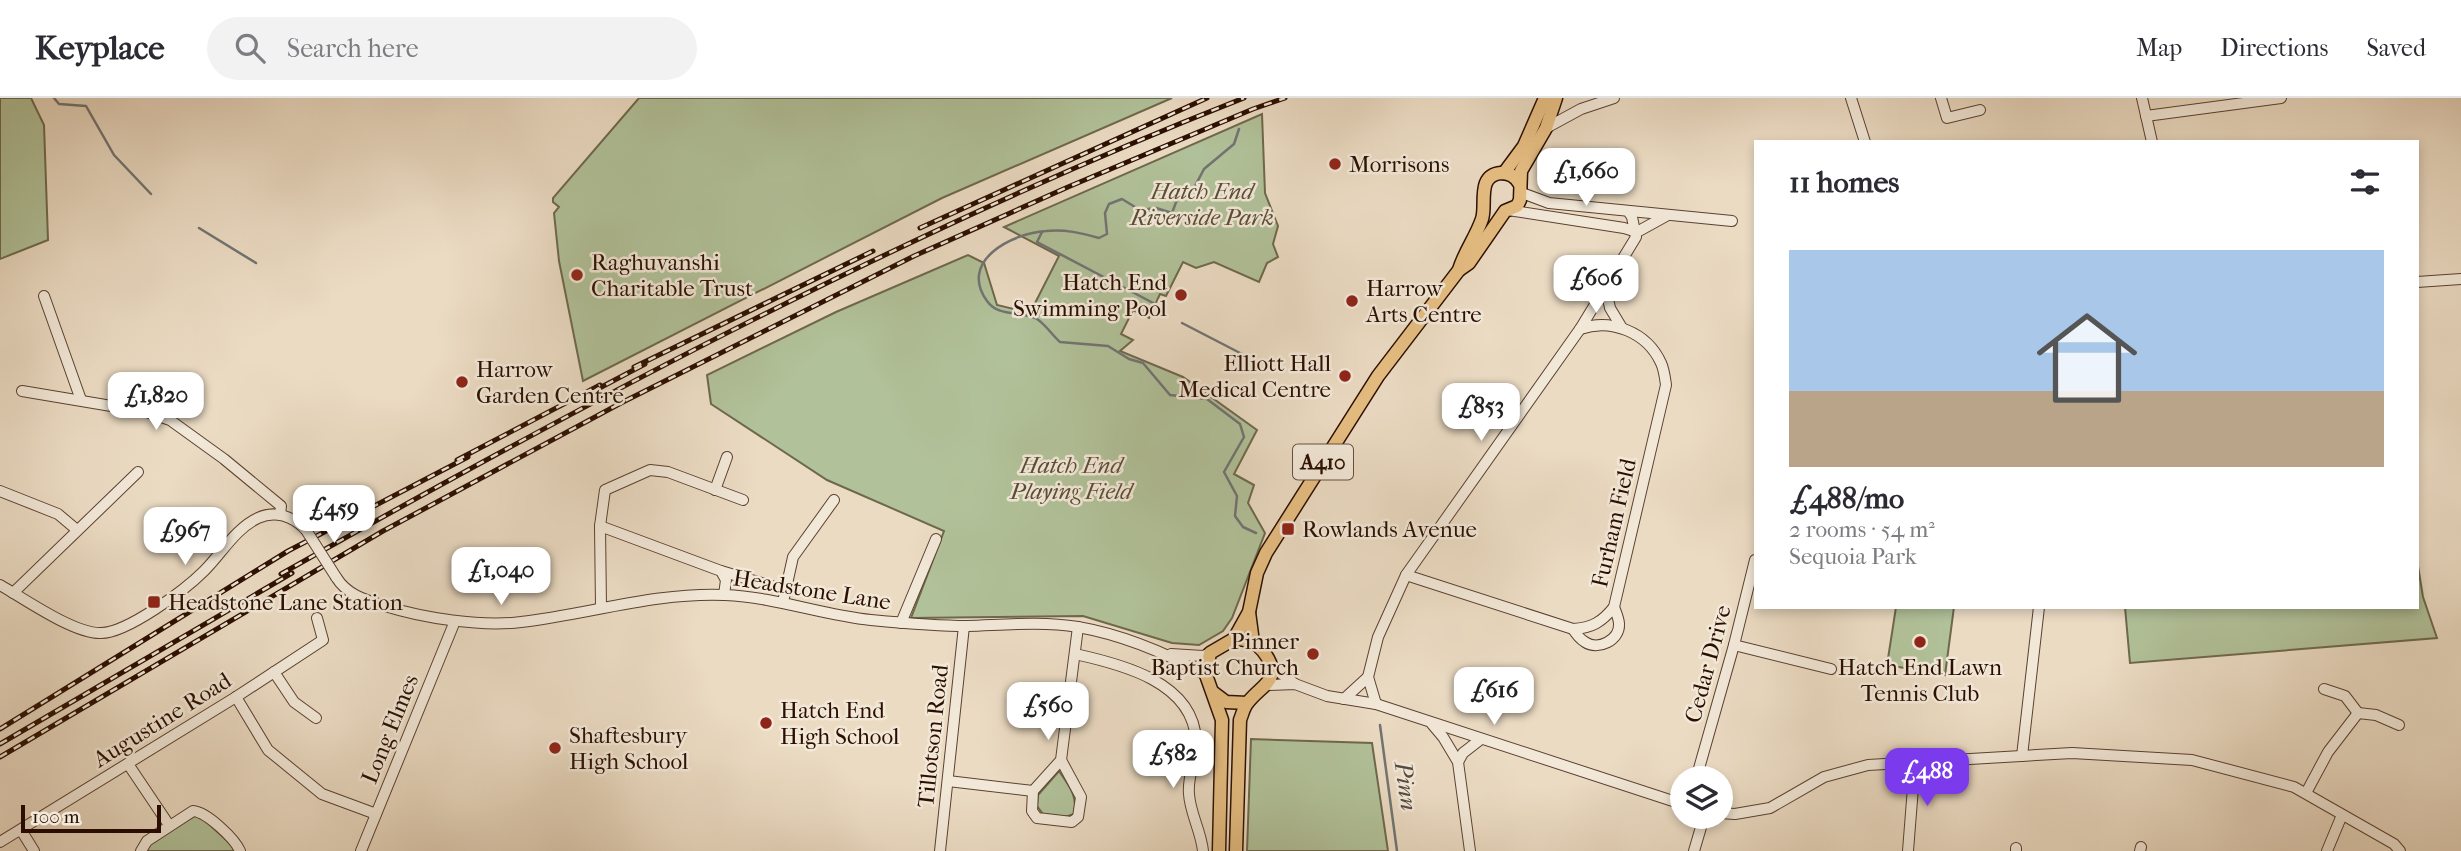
<!DOCTYPE html>
<html lang="en">
<head>
<meta charset="utf-8">
<style>
  body { margin:0; font-family:"IM FELL French Canon",serif; background:#f2f2f3; color:#2b2b33; height:100vh; display:flex; flex-direction:column; font-size:26px; white-space:nowrap }
  * { box-sizing:border-box; margin:0 }
  p { font-size:23px; color:#7c7c81 }
  .icon { flex:none; width:38px; height:38px; fill:none; stroke:currentColor; stroke-width:2; stroke-linecap:round; stroke-linejoin:round }
  .map { position:relative; flex:1; overflow:hidden }
  .sheet { position:absolute; left:1754px; top:42px; width:665px; height:469px; display:flex; flex-direction:column; background:#fff; border-radius:0px; box-shadow:0 4px 10px #0003 }
  .sheet>* { flex:none }
  .buttons { position:absolute; left:1670px; top:668px; display:grid; gap:14px }
  .buttons a { display:grid; place-items:center; width:63px; height:63px; border-radius:50%; background:#fff; box-shadow:0 4px 10px #0003; font-size:35px }
  .scale { position:absolute; left:21px; bottom:18px; width:140px; box-sizing:border-box; padding-left:7px; border:4px solid #2b0e00; border-top:0; font-size:19px; line-height:24px; white-space:nowrap; color:#2b0e00; -webkit-text-stroke:5px #f2e8d8; paint-order:stroke }
  .price { position:absolute; translate:-50% -60px; padding:0 16px; border-radius:14px; background:#fff; color:#222; font-size:23px; line-height:46px; filter:drop-shadow(0 2px 4px #0008) }
  .price::after { content:''; position:absolute; left:50%; top:42px; width:21px; height:16px; margin-left:-10px; background:inherit; clip-path:polygon(0 0,100% 0,50% 100%) }
  .price.on { background:#7c3aed; color:#fff }
  ul { padding:0; list-style:none }
  li { display:grid; align-content:center; gap:14px; height:371px; padding:0 35px }
  li+li { border-top:2px solid #e1e1e2 }
  li span { display:grid; place-items:center; height:217px; border-radius:0px; color:#555 }
  li>.icon { margin-inline-start:auto }
  span .icon { width:126px; height:126px; fill:#fffc; stroke-width:1 }
  li b { font-size:30px }
  h2 { display:flex; justify-content:space-between; align-items:center; height:84px; padding:0 35px; font-size:30px }
  header { display:flex; align-items:center; gap:42px; box-sizing:border-box; height:98px; padding:0 35px; background:#fff; border-bottom:2px solid #e1e1e2 }
  header strong { font-size:33px }
  nav { display:flex; gap:38px; margin-inline-start:auto; font-size:24px }
  .search { width:490px; height:63px; background:#f2f2f3; display:flex; align-items:center; gap:18px; box-sizing:border-box; padding:0 24px; border-radius:38px; color:#7c7c81; font-size:26px }
  .map>svg:first-child { display:block }
</style>
</head>
<body>
<header>
<strong>Keyplace</strong>
<div class="search"><svg class="icon" aria-label="search" viewBox="0 0 24 24"><circle cx="10" cy="10" r="6"/><path d="M15 15l6 6"/></svg>Search here</div>
<nav><a>Map</a><a>Directions</a><a>Saved</a></nav>
</header>
<div class="map">
<svg width="2461" height="753" viewBox="0 0 2461 753">
  <rect width="100%" height="100%" fill="#ebdbc3"/>
  <filter id="stains"><feTurbulence type="fractalNoise" baseFrequency=".00286" numOctaves="4"/><feColorMatrix values="0 0 0 0 .2 0 0 0 0 .09 0 0 0 0 .02 0 0 0 .5 -.17"/></filter>
  <radialGradient id="worn" r=".72"><stop offset=".6" stop-color="#630" stop-opacity="0"/><stop offset="1" stop-color="#630" stop-opacity=".3"/></radialGradient>
  <g fill="#b1c199" stroke="#6e684c" stroke-width="2">
    <path d="M0 0H31L44 27 48 142 0 161Z"/>
    <path d="M639 0H1172L942 100 583 283 559 163 554 115 559 109 553 104V100Z"/>
    <path d="M1262 16 1265 95 1278 128 1273 146 1278 159 1267 165 1259 184 1214 164 1196 170 1183 164 1166 198 1160 196 1149 220 1133 212 1121 236 1133 242 1120 253 1183 279 1257 332 1234 376 1254 387 1248 405 1265 435 1232 520 1223 533 1199 547 1172 545 1083 518 911 520 944 433 827 382 711 306 707 277 836 214 968 157 984 165 997 207 1030 215 1059 158 1004 129Z"/>
    <path d="M2417 462 2423 499 2437 540 2130 565 2125 509H2417Z"/>
    <path d="M1896 509H1954L1945 577 1887 567Z"/>
    <path d="M1251 641 1372 645 1388 753H1247Z"/>
    <path d="M1059 673C1069 688 1078 698 1074 716L1065 719 1043 716 1037 708 1038 697Z"/>
    <path d="M198 716 236 751V753H145L144 749Z"/>
  </g>
  <g fill="none" stroke-linecap="round" stroke-linejoin="round">
    <g stroke="#717473" stroke-width="2.5">
      <path d="M54 0 59 6 86 8 114 57 151 96"/>
      <path d="M1239 31 1234 46 1204 71 1194 90 1178 99 1172 115 1156 110 1140 112 1122 101 1109 106 1105 115 1107 136 1099 140C1081 135 1065 131 1046 133 1012 135 958 163 987 203 999 220 1021 212 1037 221 1045 226 1053 238 1060 244L1108 248 1129 261 1143 265 1170 297 1207 301 1240 326 1244 339 1224 374 1237 398 1235 418 1243 429 1256 435"/>
      <path d="M199 130 256 165"/>
      <path d="M1042 134 1037 144 1157 207 1164 215"/>
      <path d="M1182 225 1242 256"/>
      <path d="M1380 627 1397 753"/>
    </g>
    <g stroke="#5b4131" stroke-width="12">
      <g id="minor">
        <path d="M1851 0 1865 44"/>
        <path d="M1941 0 1947 20 1980 12"/>
        <path d="M2142 0 2152 44"/>
        <path d="M2146 18 2281 0"/>
        <path d="M1546 30 1581 11 1614 0"/>
        <path d="M1522 95 1549 105 1732 123"/>
        <path d="M1508 112 1624 130 1637 134 1666 118"/>
        <path d="M2417 184 2461 181"/>
        <path d="M1606 191 1610 210 1622 230"/>
        <path d="M44 198 81 302"/>
        <path d="M22 293 147 314 170 322 224 361 281 408 280 417"/>
        <path d="M715 392 727 359"/>
        <path d="M0 393 58 416 77 432"/>
        <path d="M600 428 721 473 726 482 724 497"/>
        <path d="M721 473 785 492"/>
        <path d="M1406 477 1573 531C1592 530 1602 524 1614 509L1666 287C1665 280 1664 271 1661 265 1647 234 1611 220 1580 231"/>
        <path d="M336 479C347 497 365 502 385 508 423 520 481 529 521 524 589 516 656 494 725 497 775 499 822 517 871 522 903 525 935 528 967 528 1003 527 1041 523 1078 529 1124 537 1166 555 1206 577"/>
        <path d="M0 487C25 501 74 536 101 535 127 535 185 492 204 473 221 456 236 430 258 420 275 412 293 418 306 432"/>
        <path d="M13 495 138 374"/>
        <path d="M783 504 793 459 834 402"/>
        <path d="M601 509 600 428 605 392 650 372 668 374 743 402"/>
        <path d="M901 525 936 441"/>
        <path d="M1573 531C1576 536 1580 541 1585 544 1598 553 1620 542 1619 526 1619 521 1616 514 1614 509"/>
        <path d="M1734 547 1831 571"/>
        <path d="M1075 556C1121 566 1194 584 1196 643 1197 660 1187 678 1189 696 1190 715 1201 733 1203 753"/>
        <path d="M1171 556 1203 558 1210 555"/>
        <path d="M1271 568 1295 586"/>
        <path d="M274 574 294 604 316 620"/>
        <path d="M1368 579 1378 539 1406 477 1580 231 1636 139 1632 119 1628 113"/>
        <path d="M1267 587 1295 586 1327 598 1376 606 1682 706"/>
        <path d="M236 599 268 652 322 696 376 716"/>
        <path d="M1344 601 1368 579 1376 606"/>
        <path d="M2358 615 2376 617 2399 627"/>
        <path d="M1432 626 1443 639 1458 664 1470 753"/>
        <path d="M2022 658 2039 509"/>
        <path d="M1458 664 1463 655 1481 641"/>
        <path d="M128 666 169 727"/>
        <path d="M1696 681 1734 547 1755 462"/>
        <path d="M948 683 1033 693 1061 662 1078 529"/>
        <path d="M1033 693 1032 713 1037 720 1072 724 1078 719 1081 699 1061 662"/>
        <path d="M2306 695 2328 654 2358 615 2345 598 2324 591"/>
        <path d="M1720 715 1735 716 1770 710 1824 679 1868 667 2072 655 2192 662 2294 689 2394 746 2400 753"/>
        <path d="M21 732 34 753"/>
        <path d="M0 744 236 599 323 542 317 520"/>
        <path d="M2016 750V753"/>
        <path d="M141 753 147 743 193 713C207 714 235 741 240 753"/>
        <path d="M361 753 455 523"/>
        <path d="M940 753 964 528"/>
        <path d="M1694 753 1704 719"/>
        <path d="M1908 753 1915 664"/>
        <path d="M2140 753 2141 749"/>
        <path d="M2327 753 2342 717"/>
      </g>
    </g>
    <g stroke="#2b0e00" stroke-width="15">
      <g id="major">
        <path d="M1504 75 1524 48 1545 0"/>
        <path d="M1459 172C1464 154 1476 139 1482 121 1487 107 1476 77 1501 75 1509 75 1515 78 1519 85"/>
        <path d="M1249 514 1253 544"/>
        <path d="M1234 541C1245 541 1256 544 1263 553 1286 583 1259 587 1246 607 1243 612 1242 617 1240 622L1236 753"/>
        <path d="M1214 595 1226 604 1247 605"/>
        <path d="M1219 753 1222 622 1206 577 1210 555 1234 541 1249 514 1257 475 1266 455 1378 278 1459 172 1469 165 1505 113 1517 108 1520 102 1521 73 1546 30 1556 0"/>
      </g>
    </g>
    <use href="#minor" stroke="#f2e8d8" stroke-width="10"/>
    <use href="#major" stroke="#e6be82" stroke-width="12"/>
    <g stroke="#2b0e00" stroke-width="5">
      <g id="rail">
        <path d="M920 130 1207 0"/>
        <path d="M634 269 873 153"/>
        <path d="M592 294 645 266"/>
        <path d="M457 362 600 287"/>
        <path d="M281 476C591 301 912 130 1244 0"/>
        <path d="M0 631 288 453 468 359"/>
        <path d="M0 646 292 475"/>
        <path d="M0 659 383 433 621 305 914 158 1068 89 1253 11 1285 0"/>
      </g>
    </g>
    <use href="#rail" stroke="#f2e8d8" stroke-width="2.5" stroke-dasharray="8" stroke-linecap="butt"/>
    <g stroke="#5b4131" stroke-width="12" stroke-linecap="butt">
      <path id="minor-bridge" d="M306 432 336 479"/>
    </g>
    <use href="#minor-bridge" stroke="#f2e8d8" stroke-width="10"/>
  </g>
  <g fill="#8f2418" stroke="#f2e8d8" stroke-width="2.5">
    <circle cx="1335" cy="66" r="7"/>
    <circle cx="577" cy="177" r="7"/>
    <circle cx="1181" cy="197" r="7"/>
    <circle cx="1352" cy="203" r="7"/>
    <circle cx="1345" cy="278" r="7"/>
    <circle cx="462" cy="284" r="7"/>
    <rect x="1281" y="424" width="14" height="14" rx="3.5"/>
    <rect x="147" y="497" width="14" height="14" rx="3.5"/>
    <circle cx="1920" cy="544" r="7"/>
    <circle cx="1313" cy="556" r="7"/>
    <circle cx="766" cy="625" r="7"/>
    <circle cx="555" cy="650" r="7"/>
  </g>
  <g text-anchor="middle" dominant-baseline="central" stroke-width="5" stroke-linejoin="round" paint-order="stroke">
    <rect fill="#f2e8d8" stroke="#674f41" stroke-width="2" x="1293" y="346.5" width="60" height="35" rx="5"/>
    <g font-size="21" font-weight="bold" fill="#2b0e00">
      <text x="1323" y="364">A410</text>
    </g>
    <g font-size="23" fill="#2b0e00" stroke="#f2e8d8" text-anchor="start">
      <text x="1349" y="66">Morrisons</text>
      <text x="591" y="164">Raghuvanshi<tspan x="591" dy="26">Charitable Trust</tspan></text>
      <text x="1167" y="184" text-anchor="end">Hatch End<tspan x="1167" dy="26">Swimming Pool</tspan></text>
      <text x="1366" y="190">Harrow<tspan x="1366" dy="26">Arts Centre</tspan></text>
      <text x="1331" y="265" text-anchor="end">Elliott Hall<tspan x="1331" dy="26">Medical Centre</tspan></text>
      <text x="476" y="271">Harrow<tspan x="476" dy="26">Garden Centre</tspan></text>
      <text x="1302" y="431">Rowlands Avenue</text>
      <text x="168" y="504">Headstone Lane Station</text>
      <text x="1299" y="543" text-anchor="end">Pinner<tspan x="1299" dy="26">Baptist Church</tspan></text>
      <text x="1920" y="569" text-anchor="middle">Hatch End Lawn<tspan x="1920" dy="26">Tennis Club</tspan></text>
      <text x="780" y="612">Hatch End<tspan x="780" dy="26">High School</tspan></text>
      <text x="569" y="637">Shaftesbury<tspan x="569" dy="26">High School</tspan></text>
    </g>
    <g font-size="23" font-style="italic" fill="#5a4d36" stroke="#f2e8d8">
      <text x="1202" y="93">Hatch End<tspan x="1202" dy="26">Riverside Park</tspan></text>
      <text x="1071" y="367">Hatch End<tspan x="1071" dy="26">Playing Field</tspan></text>
    </g>
    <g font-size="23" fill="#2b0e00" stroke="#f2e8d8">
      <text transform="translate(1614 425) rotate(-77)">Furham Field</text>
      <text transform="translate(812 492) rotate(9)">Headstone Lane</text>
      <text transform="translate(1708 566) rotate(-75)">Cedar Drive</text>
      <text transform="translate(162 622) rotate(-32)">Augustine Road</text>
      <text transform="translate(390 631) rotate(-68)">Long Elmes</text>
      <text transform="translate(933 638) rotate(-84)">Tillotson Road</text>
    </g>
    <g font-size="24" font-style="italic" fill="#544a43" stroke="#f2e8d8">
      <text transform="translate(1406 688) rotate(82)">Pinn</text>
    </g>
  </g>
  <rect width="100%" height="100%" filter="url(#stains)"/>
  <rect width="100%" height="100%" fill="url(#worn)"/>
</svg>
<div class="buttons">
<a><svg class="icon" aria-label="layers" viewBox="0 0 24 24"><path d="M12 4l9 5-9 5-9-5zM3 14l9 5 9-5"/></svg></a>
</div>
<div class="scale">100 m</div>
<b class="price" style="left:1586px;top:110px">£1,660</b>
<b class="price" style="left:1596px;top:217px">£606</b>
<b class="price" style="left:156px;top:334px">£1,820</b>
<b class="price" style="left:1481px;top:345px">£853</b>
<b class="price" style="left:334px;top:447px">£459</b>
<b class="price" style="left:185px;top:469px">£967</b>
<b class="price" style="left:501px;top:509px">£1,040</b>
<b class="price" style="left:1494px;top:629px">£616</b>
<b class="price" style="left:1048px;top:644px">£560</b>
<b class="price" style="left:1173px;top:692px">£582</b>
<b class="price on" style="left:1927px;top:710px">£488</b>
<section class="sheet">
<h2>11 homes<svg class="icon" aria-label="filters" viewBox="0 0 24 24"><path d="M4 7h16M4 17h16"/><circle cx="9" cy="7" r="2"/><circle cx="15" cy="17" r="2"/></svg></h2>
<ul>
<li><span style="background:linear-gradient(#a9c7e8 65%,#b9a48a 0)"><svg class="icon" aria-label="home" viewBox="0 0 24 24"><path d="M3 11l9-7 9 7M6 9v11h12V9"/></svg></span><div><b>£488/mo</b><p>2 rooms · 54 m²</p><p>Sequoia Park</p></div></li>
</ul>
</section>
</div>
</body>
</html>
